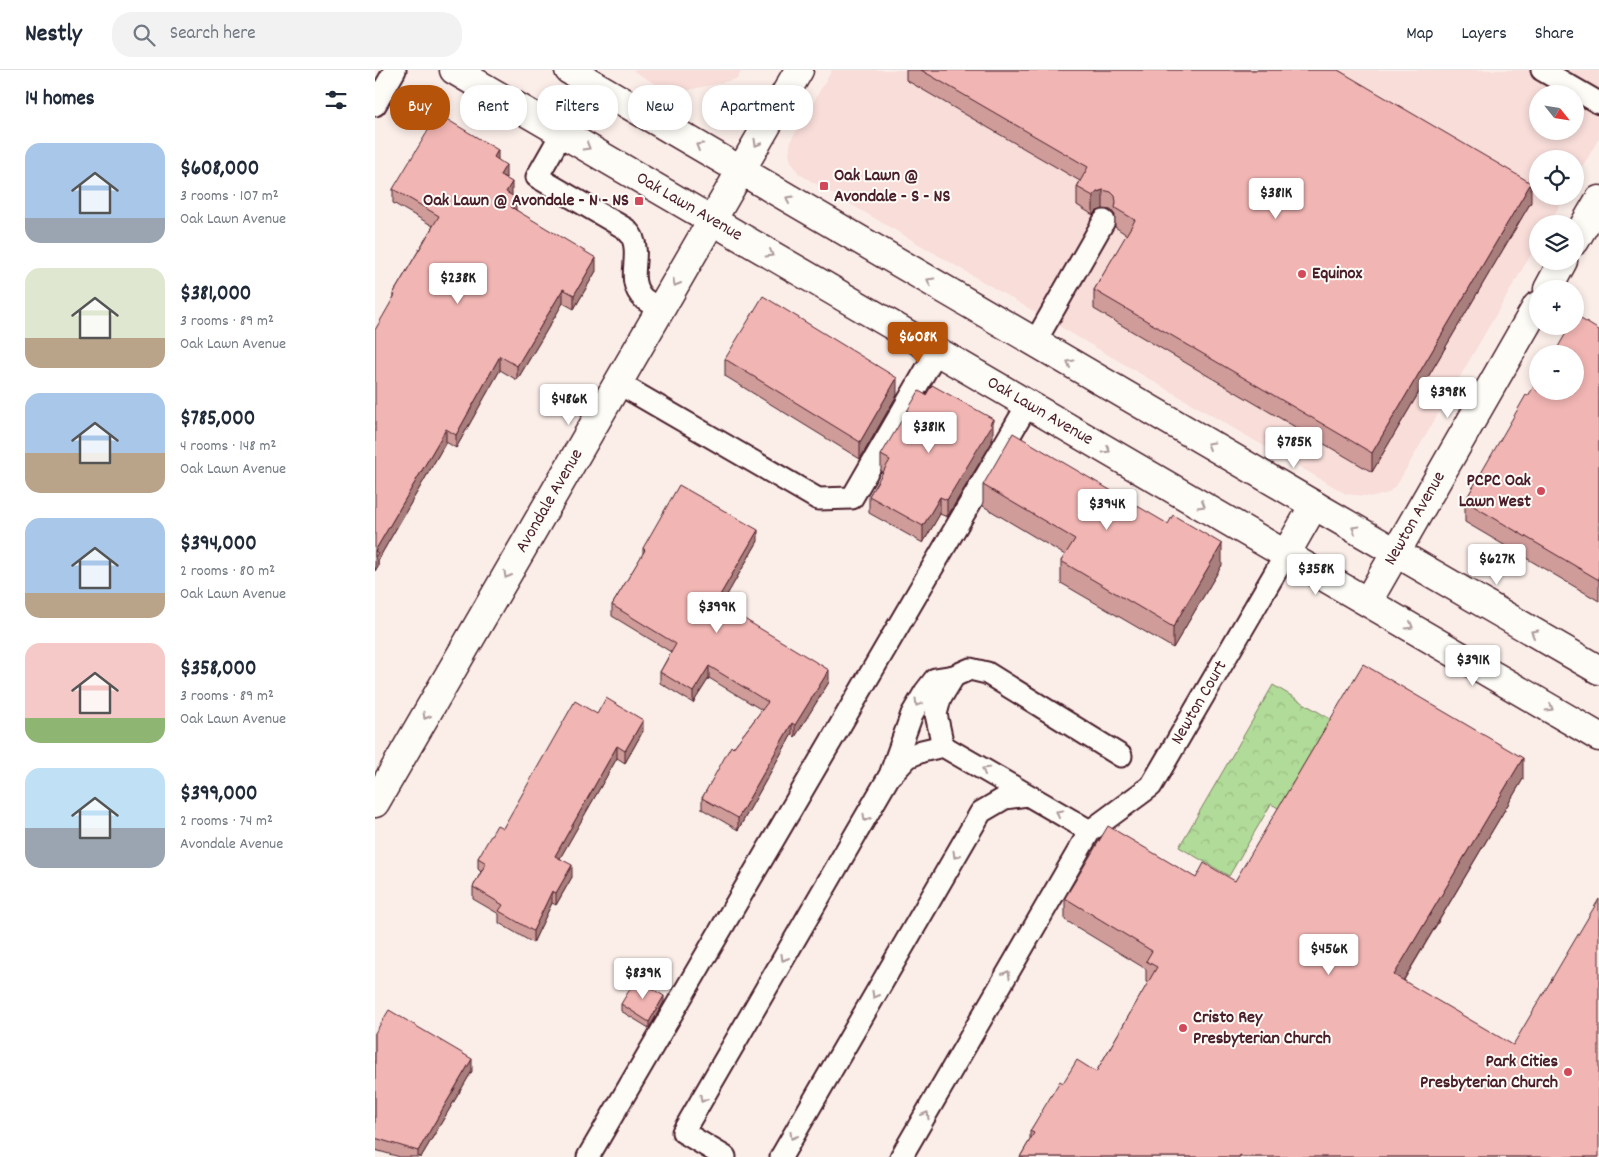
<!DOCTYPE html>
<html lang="en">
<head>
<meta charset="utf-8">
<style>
  body { margin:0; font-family:Dekko,sans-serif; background:#f2f2f3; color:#1f2937; height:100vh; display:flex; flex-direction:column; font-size:19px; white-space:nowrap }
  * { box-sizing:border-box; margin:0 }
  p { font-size:16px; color:#747a83 }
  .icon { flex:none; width:28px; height:28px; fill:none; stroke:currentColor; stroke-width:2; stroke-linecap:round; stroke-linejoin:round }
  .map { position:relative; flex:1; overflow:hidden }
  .details { display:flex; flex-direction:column; background:#fff; width:375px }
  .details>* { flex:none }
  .hud { position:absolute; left:15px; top:15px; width:475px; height:45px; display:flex; gap:10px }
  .needle { width:32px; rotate:120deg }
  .controls { position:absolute; left:1154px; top:15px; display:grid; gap:10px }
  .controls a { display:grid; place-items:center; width:55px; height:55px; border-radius:50%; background:#fff; box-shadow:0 2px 8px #0003; font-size:25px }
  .price { position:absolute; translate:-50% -42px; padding:0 11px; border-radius:5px; background:#fff; color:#222; font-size:16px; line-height:32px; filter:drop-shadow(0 1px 2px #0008) }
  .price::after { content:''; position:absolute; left:50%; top:30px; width:15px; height:11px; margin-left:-8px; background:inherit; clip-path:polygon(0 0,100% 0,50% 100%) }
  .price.current { background:#b45309; color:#fff }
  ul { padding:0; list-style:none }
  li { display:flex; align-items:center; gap:15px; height:125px; padding:0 25px }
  li span { display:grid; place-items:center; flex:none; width:140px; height:100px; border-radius:15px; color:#555 }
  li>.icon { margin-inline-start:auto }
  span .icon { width:60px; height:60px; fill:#fffc; stroke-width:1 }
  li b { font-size:21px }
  h2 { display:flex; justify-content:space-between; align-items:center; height:60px; padding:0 25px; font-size:21px }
  .tag { padding:0 18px; border-radius:20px; background:#fff; box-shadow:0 2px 8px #0003; font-size:18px; line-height:45px }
  .tag.current { background:#b45309; color:#fff }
  header { display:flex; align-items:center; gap:30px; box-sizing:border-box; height:70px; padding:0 25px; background:#fff; border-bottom:1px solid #e0e1e3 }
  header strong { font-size:24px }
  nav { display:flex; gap:28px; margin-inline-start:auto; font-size:18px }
  .search { width:350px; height:45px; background:#f2f2f3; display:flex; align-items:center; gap:12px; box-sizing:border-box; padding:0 18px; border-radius:20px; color:#747a83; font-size:19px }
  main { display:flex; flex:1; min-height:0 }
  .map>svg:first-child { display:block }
</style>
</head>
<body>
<header>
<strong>Nestly</strong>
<div class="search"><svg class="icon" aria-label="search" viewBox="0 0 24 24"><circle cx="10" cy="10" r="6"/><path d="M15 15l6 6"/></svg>Search here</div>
<nav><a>Map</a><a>Layers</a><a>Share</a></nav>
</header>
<main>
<section class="details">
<h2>14 homes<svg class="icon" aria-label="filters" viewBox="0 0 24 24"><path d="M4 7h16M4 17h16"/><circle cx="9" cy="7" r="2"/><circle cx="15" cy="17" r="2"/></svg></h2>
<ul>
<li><span style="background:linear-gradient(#a9c7e8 75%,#9aa5b1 0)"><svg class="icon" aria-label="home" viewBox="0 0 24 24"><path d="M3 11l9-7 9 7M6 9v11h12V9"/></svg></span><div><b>$608,000</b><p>3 rooms · 107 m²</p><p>Oak Lawn Avenue</p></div></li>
<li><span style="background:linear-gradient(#dfe7d0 70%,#b9a48a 0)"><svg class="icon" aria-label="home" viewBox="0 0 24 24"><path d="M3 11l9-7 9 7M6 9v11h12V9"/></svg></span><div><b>$381,000</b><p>3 rooms · 89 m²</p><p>Oak Lawn Avenue</p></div></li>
<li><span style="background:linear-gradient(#a9c7e8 60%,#b9a48a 0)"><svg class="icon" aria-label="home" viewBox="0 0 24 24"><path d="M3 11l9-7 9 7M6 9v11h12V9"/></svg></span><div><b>$785,000</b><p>4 rooms · 148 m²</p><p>Oak Lawn Avenue</p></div></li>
<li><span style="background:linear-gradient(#a9c7e8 75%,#b9a48a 0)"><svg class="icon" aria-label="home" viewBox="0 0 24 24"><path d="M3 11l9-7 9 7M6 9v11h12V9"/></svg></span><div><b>$394,000</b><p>2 rooms · 80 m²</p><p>Oak Lawn Avenue</p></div></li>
<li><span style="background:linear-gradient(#f6c9c9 75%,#8fb573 0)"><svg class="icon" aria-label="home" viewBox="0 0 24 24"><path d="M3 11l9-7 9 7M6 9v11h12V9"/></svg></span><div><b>$358,000</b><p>3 rooms · 89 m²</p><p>Oak Lawn Avenue</p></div></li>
<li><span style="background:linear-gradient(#bfe0f5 60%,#9aa5b1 0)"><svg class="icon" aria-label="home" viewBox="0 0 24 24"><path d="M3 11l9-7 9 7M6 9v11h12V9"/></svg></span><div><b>$399,000</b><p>2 rooms · 74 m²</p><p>Avondale Avenue</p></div></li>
</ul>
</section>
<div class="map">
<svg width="1224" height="1087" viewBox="0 0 1224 1087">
  <defs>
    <pattern id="forest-crowns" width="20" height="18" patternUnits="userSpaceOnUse" patternTransform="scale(1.25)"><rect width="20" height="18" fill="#b1db98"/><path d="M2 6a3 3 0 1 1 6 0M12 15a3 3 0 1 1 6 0" fill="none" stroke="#9abc83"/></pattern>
  </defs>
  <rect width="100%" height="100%" fill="#fbeee9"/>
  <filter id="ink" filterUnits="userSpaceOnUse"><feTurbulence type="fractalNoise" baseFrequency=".02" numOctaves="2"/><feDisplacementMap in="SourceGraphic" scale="10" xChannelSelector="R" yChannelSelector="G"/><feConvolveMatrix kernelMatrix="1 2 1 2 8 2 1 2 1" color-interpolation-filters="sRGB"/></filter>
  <g filter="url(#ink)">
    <g fill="#f8ddd9" fill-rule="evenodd">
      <path d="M257 0H367L362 9 297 24Z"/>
      <path d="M457 0H1224V68L1200 110V89H1162V126H1190L1174 154H1162V174L1023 413 1013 423 999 427 971 424 424 104 416 91 414 85 416 70ZM1162 24H1200V61H1162Z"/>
    </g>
    <path fill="url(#forest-crowns)" stroke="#7e7d62" d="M898 615 957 650 905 739 896 734 854 806 804 777Z"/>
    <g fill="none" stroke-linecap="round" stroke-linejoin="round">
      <g stroke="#4a1f2b" stroke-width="25">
        <g id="lane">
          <path d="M1167 0 1224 33"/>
          <path d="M0 35 20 0"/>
          <path d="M187 63 162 107 251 159C253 162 257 165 258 169 266 188 250 211 269 229 274 233 281 236 286 239"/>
          <path d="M660 272 729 151"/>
          <path d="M243 313 443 429 477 428 562 281"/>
          <path d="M568 676 561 644 565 629 579 606"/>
          <path d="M518 703 533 687 547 681 568 676 715 761"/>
          <path d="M213 1087 653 334"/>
          <path d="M350 1087 308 1062 515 705 537 644 550 622 560 609 579 606 595 599 612 603 746 686"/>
          <path d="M406 1087 606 742 630 728 652 725"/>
          <path id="s1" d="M526 1087 715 761 776 716 911 484"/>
        </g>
      </g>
      <g stroke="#4a1f2b" stroke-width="31">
        <g id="street">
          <path d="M1200 171 1224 130"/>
          <path d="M1173 219 1188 191"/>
          <path id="s2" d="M993 531 1162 236"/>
        </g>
      </g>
      <g stroke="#4a1f2b" stroke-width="31">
        <g id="secondary">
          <path id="s3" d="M79 0 1224 667"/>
          <path d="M194 0 939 435 1224 600"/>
          <path d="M911 484 939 435"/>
          <path id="s4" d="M0 733 424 0"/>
        </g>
      </g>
      <use href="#lane" stroke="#fdfcf7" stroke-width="21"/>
      <use href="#street" stroke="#fdfcf7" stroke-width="28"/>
      <use href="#secondary" stroke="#fdfcf7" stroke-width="28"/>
    </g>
    <g fill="#cf9c9a" stroke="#4a1f2b">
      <path d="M531 0H963L1156 132 997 402 719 239V220L752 165 740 157V145L736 140 728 139 722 141 718 145 702 135V117L705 111 531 10Z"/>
      <path d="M123 90 131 108 141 140 221 201 199 239 188 233 142 310 125 300 81 378 71 372 3 490V496L0 501 18 224 58 156 18 133V119Z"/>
      <path d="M1224 260V531L1090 452V431L1153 326Z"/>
      <path d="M350 289 522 325 485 389 350 306Z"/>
      <path d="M618 366 617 368V372L572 447 565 444 548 473 494 443V426L508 403 506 402V385Z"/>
      <path d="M608 415 847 495 798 578 686 513V491L690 485 608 436Z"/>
      <path d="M383 471 346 535 454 612 420 667 417 664 363 760 327 739V728L358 678 387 640 334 608 318 633 285 613V602L296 582 237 546V535L268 484V478Z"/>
      <path d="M222 644 268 661 250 693 242 688 185 788 197 807 181 835 177 833 158 873 124 853V844L98 829V817L106 802 103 799V788L128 758Z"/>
      <path d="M1148 709 1029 910 1224 1087H645L655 1070V1061L688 1013 721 1002 773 913 771 912V899L690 850V828L821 808 860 811Z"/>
      <path d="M289 932 274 958 246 941V934Z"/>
      <path d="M0 963 97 1001 46 1087H25L0 1080Z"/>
    </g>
    <g fill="#a97f7d" stroke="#4a1f2b">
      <path d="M123 80V93L119 87Z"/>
      <path d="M131 95V108L125 105Z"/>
      <path d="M137 112V125L131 136V122Z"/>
      <path d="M1156 113V132L997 402V383Z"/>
      <path d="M728 120V139L722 141 718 145V126L722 122Z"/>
      <path d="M141 128V141L136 137Z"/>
      <path d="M221 188V201L199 239V225Z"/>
      <path d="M188 219V233L142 310V296Z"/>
      <path d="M125 286V300L81 378V365Z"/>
      <path d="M522 308V325L485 389V372Z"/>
      <path d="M618 349V366L617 368V372L572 447V430Z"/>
      <path d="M71 359V372L3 490V496L0 501V481Z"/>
      <path d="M565 427V444L548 473V456Z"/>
      <path d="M383 460V471L341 544V532Z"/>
      <path d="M847 474V495L798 578V557Z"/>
      <path d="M334 596V608L318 633V622Z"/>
      <path d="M454 600V612L420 667V655Z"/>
      <path d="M268 650V661L250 693V681Z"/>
      <path d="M417 653V664L363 760V748Z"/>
      <path d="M242 676V688L180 797V786Z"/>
      <path d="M1148 688V709L1019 926V905Z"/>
      <path d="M197 795V807L181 835V823Z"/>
      <path d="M177 821V833L158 873V861Z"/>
      <path d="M289 926V932L274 958V952Z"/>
      <path d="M97 989V1001L46 1087H43V1081Z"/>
    </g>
    <g fill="#f1b5b3" stroke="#4a1f2b">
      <path d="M546 0H963L1156 113 997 383 719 220 760 150 740 138 741 132 740 126 736 122 728 120 722 122 718 126 702 117 713 97Z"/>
      <path d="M63 44 123 80 119 87 131 95 125 105 137 112 131 122 141 128 136 137 221 188 199 225 188 219 142 296 125 286 81 365 71 359 0 481 3 483 0 487V260L20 225 18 224 64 146 18 119Z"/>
      <path d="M388 226 522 308 485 372 350 289Z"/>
      <path d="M1201 246 1224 260V510L1090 431 1151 325 1153 326 1162 311V321H1200V284H1179L1195 256H1200V247Z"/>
      <path d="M557 315 618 349 615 354 617 355 572 430 565 427 548 456 494 426 515 390 506 385 544 321 551 325Z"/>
      <path d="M638 363 793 454 798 445 847 474 798 557 686 491 700 469 608 415Z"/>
      <path d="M304 415 383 460 341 532 454 600 420 655 417 653 363 748 327 728 356 676 358 678 393 632 334 596 318 622 285 602 301 574 237 535 270 480 268 478Z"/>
      <path d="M988 594 1148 688 1019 905 1138 975 1224 829V1087H868L865 1085 864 1087H645L659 1063 655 1061 685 1011 688 1013 702 990 721 1002 782 897 771 891 777 881 690 828 733 756 821 808 829 793 860 811Z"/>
      <path d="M231 628 268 650 250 681 242 676 180 786 197 795 181 823 177 821 158 861 124 841 128 835 98 817 111 793 103 788 122 755 128 758 200 631 222 644Z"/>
      <path d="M261 909 289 926 274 952 246 934Z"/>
      <path d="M14 940 97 989 43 1081 0 1068V963Z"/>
    </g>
    <defs><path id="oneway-chevron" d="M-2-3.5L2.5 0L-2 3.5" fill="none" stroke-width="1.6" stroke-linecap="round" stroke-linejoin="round" transform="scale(1.25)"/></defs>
    <g stroke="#ac999b">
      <use href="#oneway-chevron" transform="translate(382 73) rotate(120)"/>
      <use href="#oneway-chevron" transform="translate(324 76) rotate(-150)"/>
      <use href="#oneway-chevron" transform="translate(212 77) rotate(30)"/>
      <use href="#oneway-chevron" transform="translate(414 129) rotate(-150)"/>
      <use href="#oneway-chevron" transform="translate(395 184) rotate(30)"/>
      <use href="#oneway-chevron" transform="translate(555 211) rotate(-150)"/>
      <use href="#oneway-chevron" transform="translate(301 213) rotate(120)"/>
      <use href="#oneway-chevron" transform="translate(695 293) rotate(-150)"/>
      <use href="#oneway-chevron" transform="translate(835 375) rotate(-150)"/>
      <use href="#oneway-chevron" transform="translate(732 380) rotate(30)"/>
      <use href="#oneway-chevron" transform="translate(827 435) rotate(30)"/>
      <use href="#oneway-chevron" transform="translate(980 459) rotate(-150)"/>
      <use href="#oneway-chevron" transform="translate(132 505) rotate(120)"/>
      <use href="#oneway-chevron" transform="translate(1035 556) rotate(30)"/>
      <use href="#oneway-chevron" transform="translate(1159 563) rotate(-150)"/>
      <use href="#oneway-chevron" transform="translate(543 633) rotate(121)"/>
      <use href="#oneway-chevron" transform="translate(1175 638) rotate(30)"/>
      <use href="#oneway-chevron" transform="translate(51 646) rotate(120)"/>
      <use href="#oneway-chevron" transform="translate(610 700) rotate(-150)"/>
      <use href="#oneway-chevron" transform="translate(684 743) rotate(-150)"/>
      <use href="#oneway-chevron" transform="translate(491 748) rotate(120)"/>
      <use href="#oneway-chevron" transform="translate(581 785) rotate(120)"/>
      <use href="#oneway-chevron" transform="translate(409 888) rotate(120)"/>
      <use href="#oneway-chevron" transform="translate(632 904) rotate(-60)"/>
      <use href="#oneway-chevron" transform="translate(500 925) rotate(120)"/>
      <use href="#oneway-chevron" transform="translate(328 1029) rotate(120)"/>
      <use href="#oneway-chevron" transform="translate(551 1045) rotate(-60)"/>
      <use href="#oneway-chevron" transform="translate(418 1066) rotate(120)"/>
    </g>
  </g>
  <g fill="#d1495b" stroke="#fdfcf7" stroke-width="2">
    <rect x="444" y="111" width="10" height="10" rx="2.5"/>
    <rect x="259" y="126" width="10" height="10" rx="2.5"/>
    <circle cx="927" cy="204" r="5"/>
    <circle cx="1166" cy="421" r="5"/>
    <circle cx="808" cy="958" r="5"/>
    <circle cx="1193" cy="1002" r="5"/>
  </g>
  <g text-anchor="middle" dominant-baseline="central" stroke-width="4" stroke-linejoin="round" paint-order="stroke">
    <g font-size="18" font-weight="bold" fill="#4a1f2b" stroke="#fdfcf7" text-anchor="start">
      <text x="459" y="106">Oak Lawn @<tspan x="459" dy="21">Avondale - S - NS</tspan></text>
      <text x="254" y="131" text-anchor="end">Oak Lawn @ Avondale - N - NS</text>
      <text x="937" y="204">Equinox</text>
      <text x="1156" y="411" text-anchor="end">PCPC Oak<tspan x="1156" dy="21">Lawn West</tspan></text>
      <text x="818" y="948">Cristo Rey<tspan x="818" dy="21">Presbyterian Church</tspan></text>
      <text x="1183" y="992" text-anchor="end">Park Cities<tspan x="1183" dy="21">Presbyterian Church</tspan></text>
    </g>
    <g font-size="18" fill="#4a1f2b" stroke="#fdfcf7">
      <text stroke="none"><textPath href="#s3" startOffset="272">Oak Lawn Avenue</textPath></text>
      <text stroke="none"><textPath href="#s3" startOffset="678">Oak Lawn Avenue</textPath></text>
      <text stroke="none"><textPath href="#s4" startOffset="349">Avondale Avenue</textPath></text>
      <text stroke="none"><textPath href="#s2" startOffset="95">Newton Avenue</textPath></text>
      <text stroke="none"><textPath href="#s1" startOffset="549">Newton Court</textPath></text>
    </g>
  </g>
</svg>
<div class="controls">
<a><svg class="needle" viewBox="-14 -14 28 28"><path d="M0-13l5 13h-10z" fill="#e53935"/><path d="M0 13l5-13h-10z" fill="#747a83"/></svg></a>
<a><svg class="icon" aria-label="locate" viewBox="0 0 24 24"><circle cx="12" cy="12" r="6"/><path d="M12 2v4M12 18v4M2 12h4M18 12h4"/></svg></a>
<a><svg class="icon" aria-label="layers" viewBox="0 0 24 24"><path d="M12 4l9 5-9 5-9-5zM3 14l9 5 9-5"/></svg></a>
<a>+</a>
<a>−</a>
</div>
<b class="price" style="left:901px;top:150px">$381K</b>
<b class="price" style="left:83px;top:235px">$238K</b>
<b class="price current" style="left:543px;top:294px">$608K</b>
<b class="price" style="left:1073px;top:349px">$398K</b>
<b class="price" style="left:194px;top:356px">$486K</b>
<b class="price" style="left:554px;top:384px">$381K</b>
<b class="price" style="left:919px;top:399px">$785K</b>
<b class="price" style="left:732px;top:461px">$394K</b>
<b class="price" style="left:1122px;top:516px">$627K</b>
<b class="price" style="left:941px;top:526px">$358K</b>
<b class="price" style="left:342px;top:564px">$399K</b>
<b class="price" style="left:1098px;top:617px">$391K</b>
<b class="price" style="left:954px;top:906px">$456K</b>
<b class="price" style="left:268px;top:930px">$839K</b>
<div class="hud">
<a class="tag current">Buy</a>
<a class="tag">Rent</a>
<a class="tag">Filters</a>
<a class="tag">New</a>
<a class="tag">Apartment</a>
</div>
</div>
</main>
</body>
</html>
